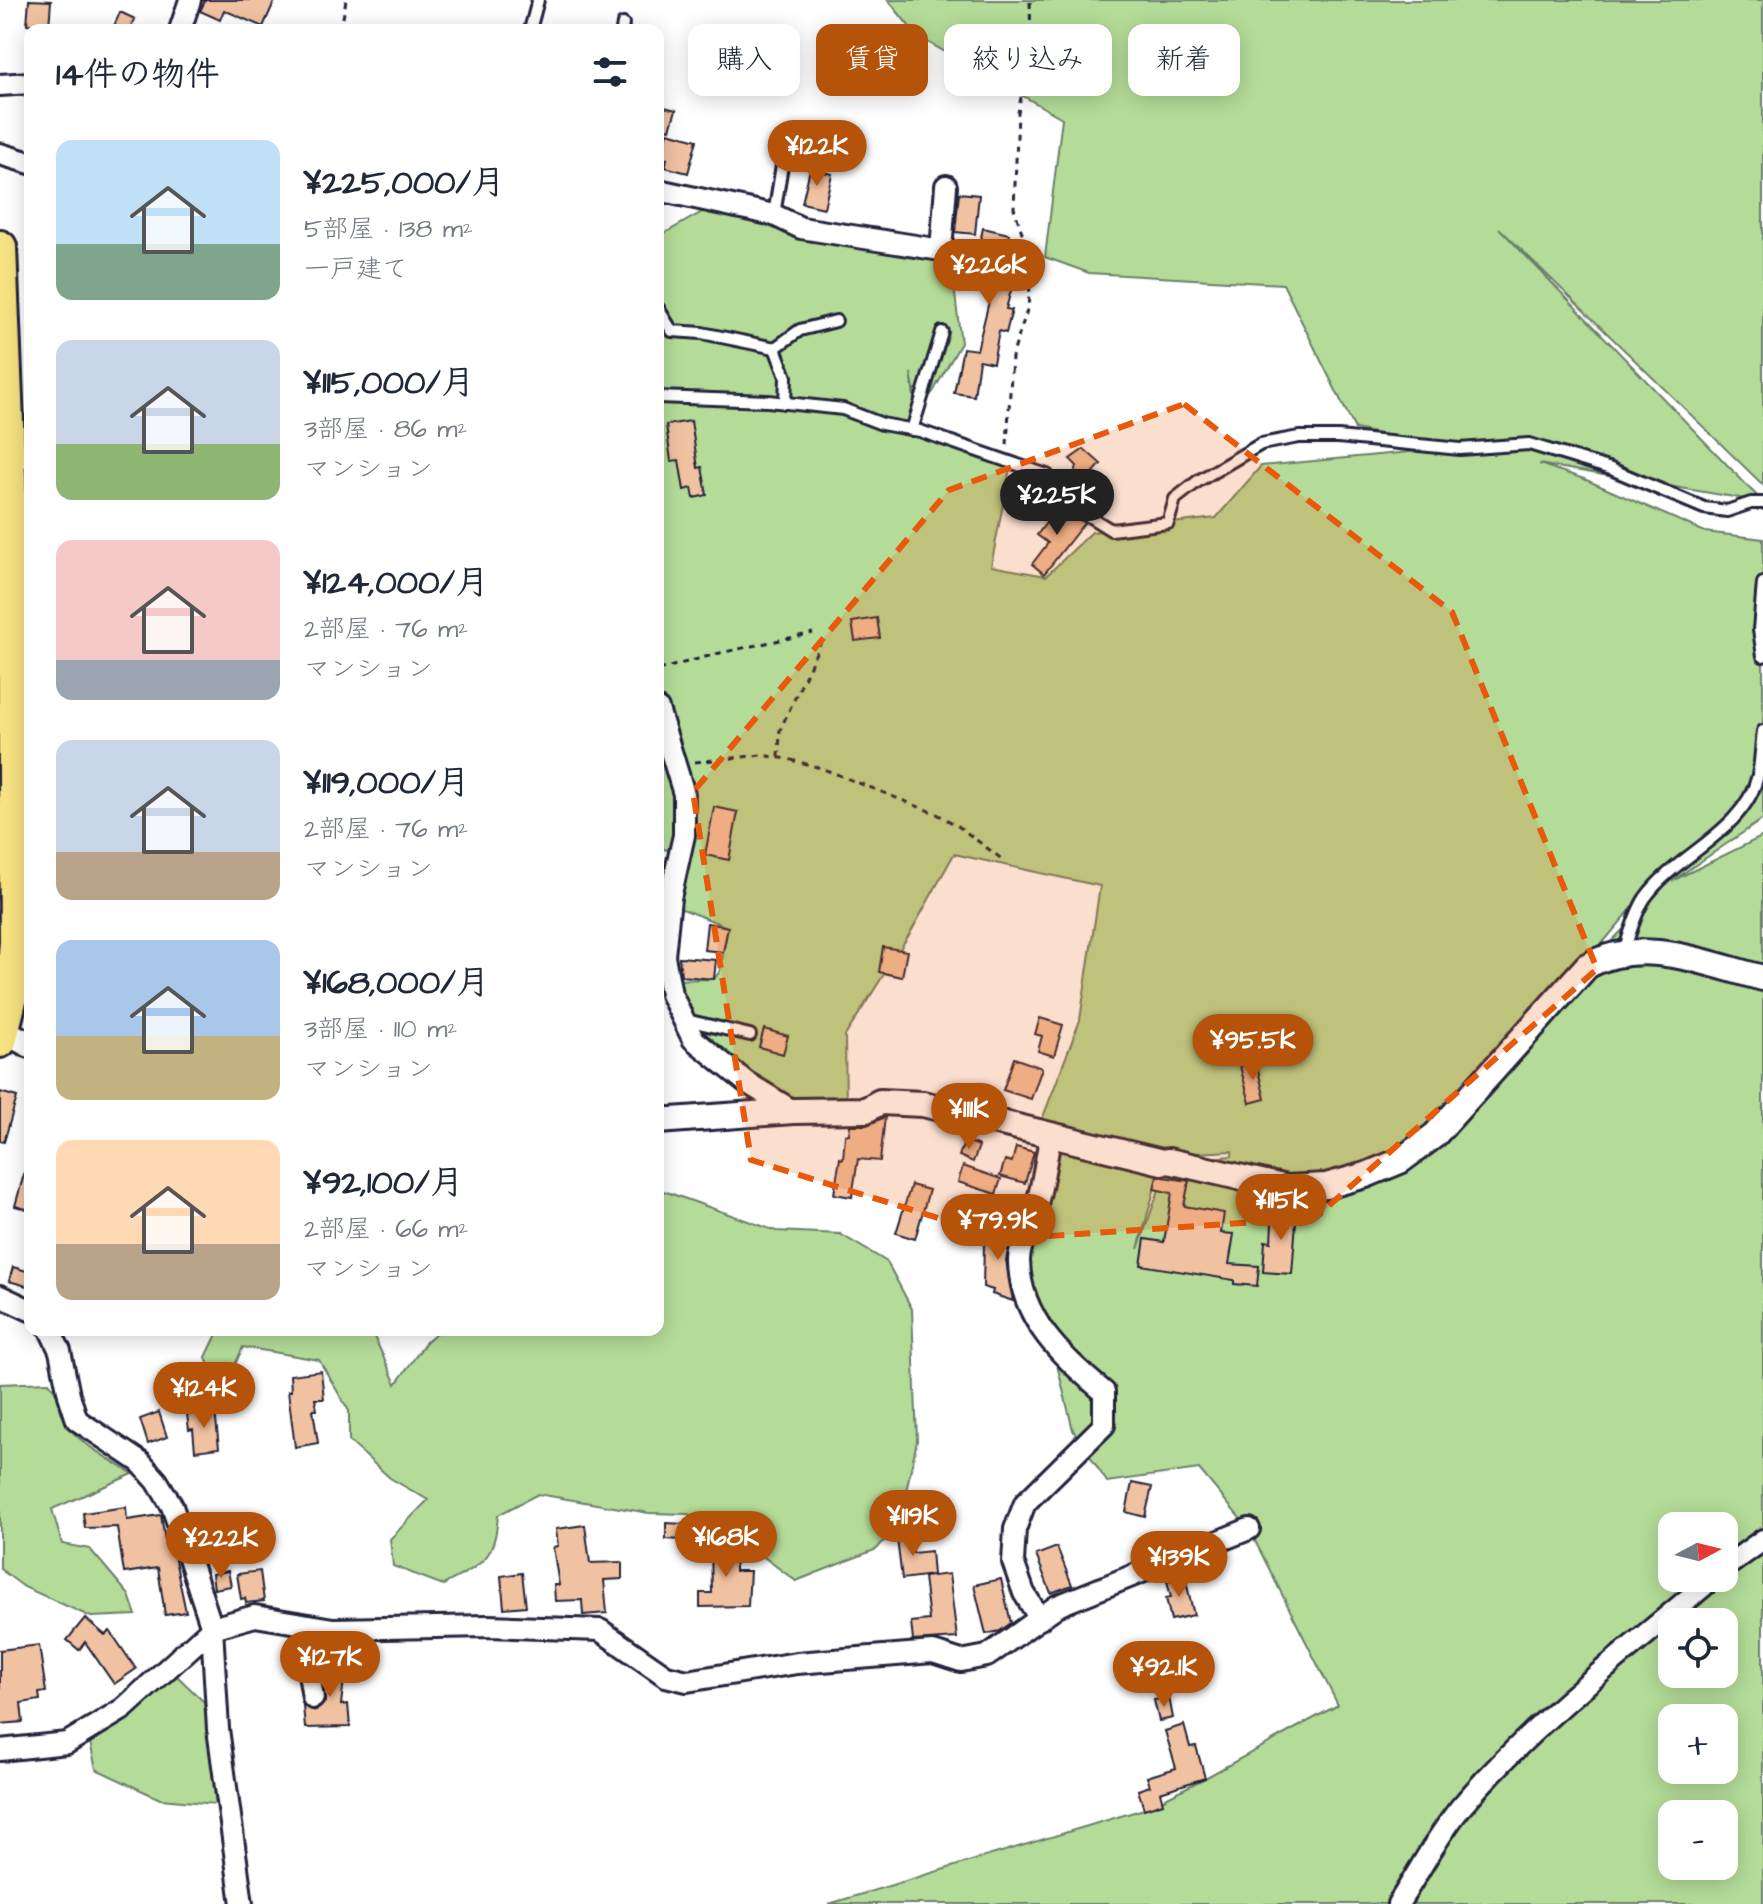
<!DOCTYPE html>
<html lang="ja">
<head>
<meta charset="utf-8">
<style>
  body { margin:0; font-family:"Architects Daughter","Klee One",sans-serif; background:#f6f6f7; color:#1f2937; height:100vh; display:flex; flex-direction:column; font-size:30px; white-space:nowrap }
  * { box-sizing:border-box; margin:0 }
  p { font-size:26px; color:#747a83 }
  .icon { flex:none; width:44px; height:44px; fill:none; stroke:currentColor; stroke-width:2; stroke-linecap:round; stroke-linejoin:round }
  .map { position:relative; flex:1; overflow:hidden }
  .sheet { position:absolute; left:24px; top:24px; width:640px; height:1312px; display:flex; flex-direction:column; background:#fff; border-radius:16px; box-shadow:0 4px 20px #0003 }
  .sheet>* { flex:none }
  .banner { position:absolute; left:688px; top:24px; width:760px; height:72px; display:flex; gap:16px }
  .needle { width:52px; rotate:83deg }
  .fabs { position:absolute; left:1658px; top:1512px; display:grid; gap:16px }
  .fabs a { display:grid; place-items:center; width:80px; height:80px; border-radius:16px; background:#fff; box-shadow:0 4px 20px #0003; font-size:40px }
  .price { position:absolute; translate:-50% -68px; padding:0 18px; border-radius:28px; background:#b45309; color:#fff; font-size:26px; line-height:52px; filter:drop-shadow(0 2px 4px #0008) }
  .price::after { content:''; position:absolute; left:50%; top:48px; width:24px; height:18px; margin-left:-12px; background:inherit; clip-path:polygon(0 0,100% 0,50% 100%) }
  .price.selected { background:#222; color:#fff }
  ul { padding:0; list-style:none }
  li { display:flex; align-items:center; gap:24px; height:200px; padding:0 32px }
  li span { display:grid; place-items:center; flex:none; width:224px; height:160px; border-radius:16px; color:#555 }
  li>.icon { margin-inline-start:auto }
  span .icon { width:96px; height:96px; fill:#fffc; stroke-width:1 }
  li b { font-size:34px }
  h2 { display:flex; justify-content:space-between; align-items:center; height:96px; padding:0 32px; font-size:34px }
  .chip { padding:0 28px; border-radius:16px; background:#fff; box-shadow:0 4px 20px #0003; font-size:28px; line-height:72px }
  .chip.selected { background:#b45309; color:#fff }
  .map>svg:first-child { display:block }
</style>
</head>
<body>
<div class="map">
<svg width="1763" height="1904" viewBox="0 0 1763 1904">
  <rect width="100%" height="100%" fill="#fff"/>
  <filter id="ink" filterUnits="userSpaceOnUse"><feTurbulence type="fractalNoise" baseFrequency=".0125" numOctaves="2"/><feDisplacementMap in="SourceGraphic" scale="16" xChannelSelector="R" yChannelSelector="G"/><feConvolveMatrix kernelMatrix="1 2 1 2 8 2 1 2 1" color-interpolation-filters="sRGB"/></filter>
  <g filter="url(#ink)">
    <g fill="#b4dc98" stroke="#6b7f6a" stroke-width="2" fill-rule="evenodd">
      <path d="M888 0H1763V485L1499 228 1763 502 1539 464 1584 479 1705 532 1763 539V819L1672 881 1763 836V1904H829L1144 1809 1205 1778 1338 1705 1249 1529 1199 1469 1107 1482 1073 1430 1050 1336 1025 1278 1035 1211 1062 1137 1162 1162 1138 1249 1169 1161 1232 1156V1151L1159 1155 1040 1125 1080 1020 1100 886 954 854 912 930 845 1036 846 1105 793 1111 693 1039 671 980 714 979 720 971 728 927 677 907 688 857 658 847V761L672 752 658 706V237L711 207 731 206 752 222 941 250 953 278 961 343 933 392 918 410 911 373 918 431 1012 458 991 566 1046 576 1092 532 1216 518 1261 466 1452 448 1355 429 1283 284 1089 273 1045 257 1062 118 917 36ZM1661 889V890L1551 1004 1633 907ZM1672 1526H1724V1578H1672ZM1672 1622H1724V1674H1672ZM1672 1718H1724V1770H1672ZM1672 1814H1724V1866H1672Z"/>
      <path d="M658 1189 776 1231 840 1234 887 1262 912 1309 917 1441 899 1523 877 1549 796 1581 741 1540 688 1514 649 1513 538 1494 498 1515C495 1562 481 1564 443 1585L393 1566 390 1539 428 1500 390 1478 349 1441V1411L319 1360 243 1347 215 1408 178 1409 193 1391 214 1380 206 1357 219 1330H254L260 1334 261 1330H371L396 1384 426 1342 439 1330H658Z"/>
      <path d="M49 1382C62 1397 57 1408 66 1423 76 1442 115 1462 133 1474L52 1509 62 1544 90 1549 129 1595 136 1615 91 1617 24 1587 0 1569V1384Z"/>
      <path d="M174 1673 204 1702 216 1804 160 1799 96 1769 89 1738Z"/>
    </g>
    <g fill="#f1c2a1" stroke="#22223b" stroke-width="2">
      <path d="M29 0 51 1 49 27 27 24Z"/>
      <path d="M203 0H275L263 27 224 10 220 20 200 11 205 1Z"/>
      <path d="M120 12 135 19 130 30 114 26Z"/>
      <path d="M660 106 676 110 670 129 658 126Z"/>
      <path d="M668 132 697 140 688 173 665 167 667 159 661 157Z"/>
      <path d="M810 169 832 174 824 208 802 203Z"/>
      <path d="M959 193 979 195 975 234 955 232Z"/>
      <path d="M983 228 1009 234 1006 248 1014 249 1007 282 1013 283 1006 309 1012 310 1006 333 999 331 993 363 979 360 974 396 954 393 963 348 977 350 994 281 973 277Z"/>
      <path d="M691 421 698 468 702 467 707 495 694 498 692 488 684 490 679 460 671 461 666 425Z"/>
      <path d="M1084 449 1101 464 1082 486 1072 481 1077 466 1070 459Z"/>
      <path d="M1060 504 1084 523 1044 574 1032 564 1048 543 1037 535Z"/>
      <path d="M877 618 880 638 855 641 852 622Z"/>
      <path d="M714 807 738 812 729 860 705 855Z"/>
      <path d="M707 923 728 927 723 952 704 950Z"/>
      <path d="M883 947 907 951 902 977 879 972Z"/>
      <path d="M679 957 716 960 714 979 681 976Z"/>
      <path d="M1040 1018 1063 1025 1054 1056 1038 1051 1042 1036 1035 1034Z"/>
      <path d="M764 1029 788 1036 783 1054 759 1047Z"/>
      <path d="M1014 1058 1042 1068 1031 1099 1003 1090Z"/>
      <path d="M1256 1062 1265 1099 1250 1103 1240 1066Z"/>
      <path d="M0 1092 17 1097 4 1142 0 1141Z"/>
      <path d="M885 1117 880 1161 858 1159 852 1197 834 1194 840 1158 843 1159 845 1135 849 1134 850 1125H867Z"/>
      <path d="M965 1140 979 1146 973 1162 959 1156Z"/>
      <path d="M1016 1147 1034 1152 1025 1183 1000 1176 1005 1160 1012 1162Z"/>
      <path d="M963 1166 1001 1179 996 1194 958 1182Z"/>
      <path d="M26 1167 30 1168V1210L15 1206Z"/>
      <path d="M1157 1176 1189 1181 1184 1206 1224 1213 1221 1233 1234 1234 1229 1264 1259 1266 1257 1286 1234 1284V1280L1141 1265 1145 1239 1164 1242 1172 1193 1154 1189Z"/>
      <path d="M911 1185 929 1190 915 1239 896 1233Z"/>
      <path d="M1273 1206 1297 1208 1292 1274 1263 1272 1265 1241 1271 1242Z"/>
      <path d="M994 1225H1015L1006 1260 1013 1301 992 1294 993 1290 983 1287 984 1242 994 1239Z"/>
      <path d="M13 1267 30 1272V1287L9 1281Z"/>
      <path d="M321 1371 324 1399H315L317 1410H313L318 1443 295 1447 288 1391H291L290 1375Z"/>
      <path d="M215 1411 219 1448 195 1451 193 1429 189 1430 187 1414Z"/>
      <path d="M159 1412 167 1437 148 1444 140 1419Z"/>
      <path d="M1132 1483 1152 1487 1145 1517 1126 1512Z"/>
      <path d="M126 1507 127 1520 161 1515 166 1546 171 1545 174 1555 186 1612 165 1615 158 1568 124 1573 117 1527 85 1528 83 1513Z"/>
      <path d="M666 1523 700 1525 699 1541 666 1539Z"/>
      <path d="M585 1525 590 1563 622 1562V1579L604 1580 607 1613 583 1615 582 1600 555 1601 554 1585H559L553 1547 558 1546 556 1529Z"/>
      <path d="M910 1529 913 1553 931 1551 933 1575 902 1579 896 1531Z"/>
      <path d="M711 1542H735V1571H750L748 1606 700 1607V1593H712Z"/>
      <path d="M1057 1547 1072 1585 1051 1593 1036 1555Z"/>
      <path d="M228 1571 231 1586 214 1589 212 1574Z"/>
      <path d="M260 1571 264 1601 246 1603 245 1598 241 1599 237 1574Z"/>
      <path d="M522 1573 526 1606 504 1608 501 1576Z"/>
      <path d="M949 1574 957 1638 913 1641 911 1622 929 1620 924 1577Z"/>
      <path d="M1185 1577 1194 1615 1171 1620 1166 1598 1171 1597 1167 1581Z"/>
      <path d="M1001 1579 1011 1623 1000 1631 986 1634 974 1585Z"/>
      <path d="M85 1618 105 1635 110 1631 136 1669 114 1684 85 1642 79 1650 67 1640Z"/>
      <path d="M39 1645 46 1692 39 1693 40 1700 21 1703 23 1722 0 1724V1650Z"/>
      <path d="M320 1659 346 1661 341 1705 348 1704 350 1727 305 1728 303 1706 316 1711 325 1702Z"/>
      <path d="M1169 1697 1173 1718 1159 1721 1154 1700Z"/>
      <path d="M1184 1725 1190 1747 1196 1746 1205 1778 1160 1792 1163 1803 1144 1809 1138 1790 1150 1786 1147 1777 1176 1768 1165 1731Z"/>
    </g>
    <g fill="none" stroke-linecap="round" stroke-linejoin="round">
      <g stroke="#22223b" stroke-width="16">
        <g id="service">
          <path d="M530 30 538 0"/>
          <path d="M622 30 623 24"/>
          <path d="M774 215 783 159"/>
          <path d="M658 308 672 331 702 333 775 348"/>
          <path d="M658 397 768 401 843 409 882 424 920 431 1047 475 1079 510 1111 530 1168 523 1175 499 1198 481 1261 444 1299 437H1338L1460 449 1529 444 1611 469 1704 508 1727 511 1751 503H1763"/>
          <path d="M785 403 786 377 775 348 800 330 836 321"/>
          <path d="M912 430 942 332"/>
          <path d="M1763 583 1759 630 1763 656"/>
          <path d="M1624 951C1630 934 1635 913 1645 898 1676 854 1745 832 1758 775 1761 761 1761 746 1763 731"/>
          <path d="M686 1020 750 1035"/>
        </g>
      </g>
      <g stroke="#22223b" stroke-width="26">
        <g id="minor">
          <path d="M180 30 190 0"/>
          <path d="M0 85 30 83"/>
          <path d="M0 154 30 163"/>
          <path d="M658 190 774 215 801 228 941 250 946 186"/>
          <path d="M0 445 30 458"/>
          <path d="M658 709 684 794V835L670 898 664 956 671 994 693 1039 746 1082 793 1111"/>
          <path d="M0 1296 30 1310"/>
          <path d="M50 1330 60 1351 69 1395 77 1420 140 1462 157 1481 172 1506 212 1628 218 1729 242 1904"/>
          <path d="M1724 1568 1763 1540"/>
          <path d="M1040 1619 1024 1593 1013 1562 1015 1529 1025 1503 1104 1425V1392C1063 1358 1020 1319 1019 1261 1019 1244 1031 1224 1036 1207 1043 1184 1046 1158 1051 1134"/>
          <path d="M309 1626 307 1661 313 1698"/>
          <path d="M0 1750 67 1743 123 1709 212 1628 255 1616 333 1629 488 1626 600 1630 666 1676 687 1681 797 1663 933 1652 961 1661 987 1656 1057 1606 1249 1529"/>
          <path d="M1398 1904C1419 1872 1437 1836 1461 1807 1534 1721 1628 1651 1713 1578"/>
        </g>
      </g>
      <g stroke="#22223b" stroke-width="30">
        <g id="tertiary">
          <path d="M0 1029 30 1045"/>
          <path d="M658 1121 793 1111 866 1110 880 1102 923 1104 1162 1162 1169 1161 1287 1188 1326 1186 1366 1175 1400 1161 1435 1135 1587 966C1641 935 1707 964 1763 978"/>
        </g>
      </g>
      <g stroke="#22223b" stroke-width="38">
        <path id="trunk" d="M0 247 14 600 16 941 12 992 0 1041"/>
      </g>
      <g stroke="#22223b" stroke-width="3" stroke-dasharray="6 6" stroke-linecap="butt">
        <path d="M341 30 346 0"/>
        <path d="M1007 445 1012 357 1028 307 1032 263 1014 208 1018 113 1031 45 1030 0"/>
        <path d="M658 670 720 653 813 633"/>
        <path d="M779 757 780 730 821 642"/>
        <path d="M695 762 761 755 788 759 821 768 937 814 958 826 1003 860"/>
      </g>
      <use href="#service" stroke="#fff" stroke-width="10"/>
      <use href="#minor" stroke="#fff" stroke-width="20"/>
      <use href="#tertiary" stroke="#fff" stroke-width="24"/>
      <use href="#trunk" stroke="#f6e281" stroke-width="32"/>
    </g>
  </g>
  <path fill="#e8590c" fill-opacity="0.2" stroke="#e8590c" stroke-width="6" stroke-dasharray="16 10" stroke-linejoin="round" d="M1184 404 1452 612 1597 969 1315 1218 1006 1239 751 1160 693 792 949 490Z"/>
</svg>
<div class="fabs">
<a><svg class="needle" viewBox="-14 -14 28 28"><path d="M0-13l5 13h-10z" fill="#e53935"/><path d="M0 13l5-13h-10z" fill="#747a83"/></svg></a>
<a><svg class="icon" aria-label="locate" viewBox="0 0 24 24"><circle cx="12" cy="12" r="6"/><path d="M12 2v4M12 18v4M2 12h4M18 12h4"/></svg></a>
<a>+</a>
<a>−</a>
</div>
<b class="price" style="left:817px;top:188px">¥122K</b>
<b class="price" style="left:989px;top:307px">¥226K</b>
<b class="price selected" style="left:1057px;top:537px">¥225K</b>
<b class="price" style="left:1253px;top:1082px">¥95.5K</b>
<b class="price" style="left:969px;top:1151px">¥111K</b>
<b class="price" style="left:1281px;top:1242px">¥115K</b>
<b class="price" style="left:998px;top:1262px">¥79.9K</b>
<b class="price" style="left:204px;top:1430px">¥124K</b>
<b class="price" style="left:913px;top:1558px">¥119K</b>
<b class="price" style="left:726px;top:1579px">¥168K</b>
<b class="price" style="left:221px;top:1580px">¥222K</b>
<b class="price" style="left:1179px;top:1599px">¥139K</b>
<b class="price" style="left:330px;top:1699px">¥127K</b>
<b class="price" style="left:1164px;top:1709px">¥92.1K</b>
<div class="banner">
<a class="chip">購入</a>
<a class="chip selected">賃貸</a>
<a class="chip">絞り込み</a>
<a class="chip">新着</a>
</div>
<section class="sheet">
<h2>14件の物件<svg class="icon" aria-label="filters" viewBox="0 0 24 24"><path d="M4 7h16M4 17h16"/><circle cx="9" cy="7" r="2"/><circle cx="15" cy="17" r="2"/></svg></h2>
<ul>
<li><span style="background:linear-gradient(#bfe0f5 65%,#7fa58c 0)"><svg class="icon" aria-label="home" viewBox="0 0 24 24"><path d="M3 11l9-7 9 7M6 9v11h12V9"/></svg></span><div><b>¥225,000/月</b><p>5部屋 · 138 m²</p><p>一戸建て</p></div></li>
<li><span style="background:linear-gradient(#c9d6e8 65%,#8fb573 0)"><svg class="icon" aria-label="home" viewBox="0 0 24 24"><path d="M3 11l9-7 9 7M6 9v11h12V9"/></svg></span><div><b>¥115,000/月</b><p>3部屋 · 86 m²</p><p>マンション</p></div></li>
<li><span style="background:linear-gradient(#f6c9c9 75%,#9aa5b1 0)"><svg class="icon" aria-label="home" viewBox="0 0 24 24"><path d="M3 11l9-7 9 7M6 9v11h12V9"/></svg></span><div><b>¥124,000/月</b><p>2部屋 · 76 m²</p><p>マンション</p></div></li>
<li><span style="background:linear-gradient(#c9d6e8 70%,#b9a48a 0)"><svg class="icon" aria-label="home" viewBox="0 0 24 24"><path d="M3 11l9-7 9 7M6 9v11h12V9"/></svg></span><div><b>¥119,000/月</b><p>2部屋 · 76 m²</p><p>マンション</p></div></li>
<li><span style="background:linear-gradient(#a9c7e8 60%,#c2b280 0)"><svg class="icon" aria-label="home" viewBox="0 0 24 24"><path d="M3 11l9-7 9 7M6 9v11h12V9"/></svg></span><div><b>¥168,000/月</b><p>3部屋 · 110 m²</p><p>マンション</p></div></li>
<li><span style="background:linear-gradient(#ffd9b3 65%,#b9a48a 0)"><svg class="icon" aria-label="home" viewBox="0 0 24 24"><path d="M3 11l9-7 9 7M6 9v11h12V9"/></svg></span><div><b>¥92,100/月</b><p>2部屋 · 66 m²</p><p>マンション</p></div></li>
</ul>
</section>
</div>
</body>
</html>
